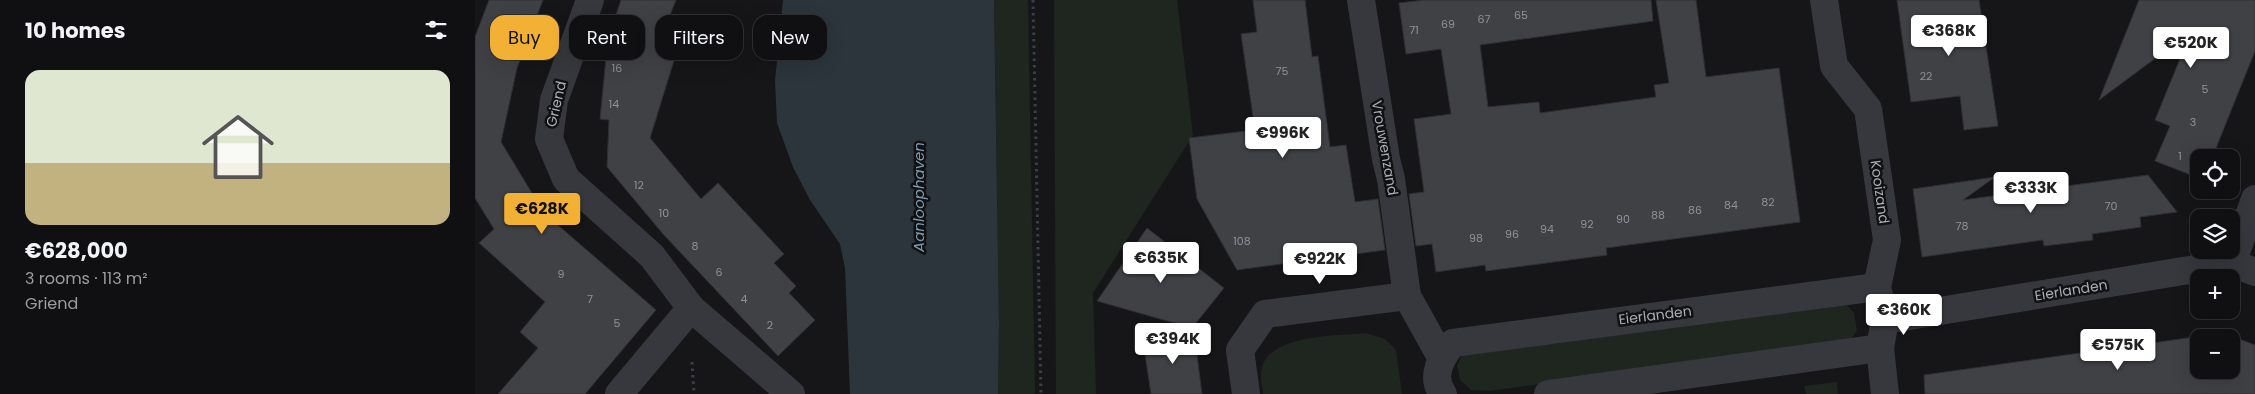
<!DOCTYPE html>
<html lang="en">
<head>
<meta charset="utf-8">
<style>
  body { margin:0; font-family:Poppins,sans-serif; background:#19191b; color:#f1f3f6; height:100vh; display:flex; flex-direction:column; font-size:19px; white-space:nowrap }
  * { box-sizing:border-box; margin:0 }
  p { font-size:16px; color:#9c9d9f }
  .icon { flex:none; width:28px; height:28px; fill:none; stroke:currentColor; stroke-width:2; stroke-linecap:round; stroke-linejoin:round }
  .map { position:relative; flex:1; overflow:hidden }
  .drawer { display:flex; flex-direction:column; background:#101012; width:475px }
  .drawer>* { flex:none }
  .top-card { position:absolute; left:15px; top:15px; width:475px; height:45px; display:flex; gap:10px }
  .tools { position:absolute; left:1715px; top:149px; display:grid; gap:10px }
  .tools a { display:grid; place-items:center; width:50px; height:50px; border-radius:10px; background:#101012; box-shadow:0 5px 20px #0002,0 0 0 1px #303032; font-size:25px }
  .price { position:absolute; translate:-50% -42px; padding:0 11px; border-radius:5px; background:#fff; color:#222; font-size:16px; line-height:32px; filter:drop-shadow(0 1px 2px #0008) }
  .price::after { content:''; position:absolute; left:50%; top:30px; width:15px; height:11px; margin-left:-8px; background:inherit; clip-path:polygon(0 0,100% 0,50% 100%) }
  .price.selected { background:#f2b134; color:#111 }
  ul { padding:0; list-style:none }
  li { display:grid; align-content:center; gap:10px; height:265px; padding:0 25px }
  li+li { border-top:1px solid #303032 }
  li span { display:grid; place-items:center; height:155px; border-radius:15px; color:#555 }
  li>.icon { margin-inline-start:auto }
  span .icon { width:90px; height:90px; fill:#fffc; stroke-width:1 }
  li b { font-size:21px }
  h2 { display:flex; justify-content:space-between; align-items:center; height:60px; padding:0 25px; font-size:21px }
  .chip { padding:0 18px; border-radius:15px; background:#101012; box-shadow:0 5px 20px #0002,0 0 0 1px #303032; font-size:18px; line-height:45px }
  .chip.selected { background:#f2b134; color:#111 }
  main { display:flex; flex:1; min-height:0 }
  .map>svg:first-child { display:block }
</style>
</head>
<body>
<main>
<section class="drawer">
<h2>10 homes<svg class="icon" aria-label="filters" viewBox="0 0 24 24"><path d="M4 7h16M4 17h16"/><circle cx="9" cy="7" r="2"/><circle cx="15" cy="17" r="2"/></svg></h2>
<ul>
<li><span style="background:linear-gradient(#dfe7d0 60%,#c2b280 0)"><svg class="icon" aria-label="home" viewBox="0 0 24 24"><path d="M3 11l9-7 9 7M6 9v11h12V9"/></svg></span><div><b>€628,000</b><p>3 rooms · 113 m²</p><p>Griend</p></div></li>
</ul>
</section>
<div class="map">
<svg width="1780" height="394" viewBox="0 0 1780 394">
  <rect width="100%" height="100%" fill="#161618"/>
  <g fill="#1e261f">
    <path d="M519 0H553L560 394H523L524 324Z"/>
    <path d="M579 0H702L718 135 618 293 621 394H581Z"/>
    <path d="M1370 303 1379 313 1382 331 1375 340 1364 344 1013 391 996 390 985 380 982 365 988 353Z"/>
    <path d="M891 333 910 339 921 350 927 394H788C787 387 785 374 787 367 796 334 864 336 891 333Z"/>
    <path d="M1362 382 1363 394H1331L1329 386Z"/>
  </g>
  <path fill="#2c353c" d="M308 0H519L524 324 523 394H375L370 268 365 244 335 200 318 167 302 123 300 81Z"/>
  <g fill="#404145" stroke="#303034" fill-rule="evenodd">
    <path d="M14 0H68L42 68 26 142 69 213 181 310 110 394H23L63 348 45 332 70 302 4 243 19 229 0 198V37Z"/>
    <path d="M146 0H201L188 33 206 38 175 138 226 199 243 183 309 254 299 263 321 286 314 293 340 320 303 356 188 234 132 167 134 120 125 119 133 38Z"/>
    <path d="M778 0H830L837 57 843 56 855 147 871 145 880 202 903 199 910 250 762 270 722 199 714 138 780 130 766 34 782 32Z"/>
    <path d="M949 0H1176L1178 21 1005 45 1013 107 1064 102 1065 113 1181 97 1179 85 1194 83 1181 0H1221L1231 77 1304 68 1325 222 1131 248 1132 255 1011 271 1010 265 961 272 957 244 941 246 934 194 949 192 939 119 976 114 966 49 931 54 924 3Z"/>
    <path d="M1422 0H1504L1523 126 1489 130 1485 96 1436 102Z"/>
    <path d="M1664 0H1780V51L1737 158H1724V178L1680 161 1695 126 1680 120 1716 32 1624 100Z"/>
    <path d="M1673 175 1702 212 1665 217 1666 227 1617 234 1618 240 1594 243 1569 246 1568 240 1447 257 1438 189 1520 177 1488 200Z"/>
    <path d="M672 228 749 288 717 328 622 301Z"/>
    <path d="M719 332 727 394H676L668 341Z"/>
    <path d="M1748 333 1780 345V394H1450L1449 375ZM1724 338H1756V370H1724Z"/>
  </g>
  <g fill="none" stroke-linecap="round" stroke-linejoin="round">
    <g stroke="#3d3f44" stroke-width="3" stroke-dasharray="2.5 4" stroke-linecap="butt">
      <path d="M558 0 566 394"/>
      <path d="M217 362 219 394"/>
    </g>
    <g stroke="#37383d" stroke-width="28">
      <path d="M115 0 79 100 74 139 91 179 177 256 216 308 316 394"/>
      <path d="M886 0 911 159 916 179 932 296"/>
      <path d="M1349 0 1359 66 1393 109 1412 240 1402 287 1410 320 1405 348 1410 394"/>
      <path d="M1757 263 1780 199"/>
      <path d="M1410 320 1757 263 1780 272"/>
      <path d="M144 394 216 308"/>
      <path d="M771 394 765 350 790 314 932 296 966 357"/>
      <path d="M968 394C955 377 966 357 978 343L1402 287"/>
      <path d="M1073 394 1405 348"/>
    </g>
  </g>
  <g text-anchor="middle" dominant-baseline="central" stroke-width="5" stroke-linejoin="round" paint-order="stroke">
    <g font-size="11" fill="#8e929b">
      <text x="1046" y="15">65</text>
      <text x="1009" y="19">67</text>
      <text x="973" y="24">69</text>
      <text x="939" y="30">71</text>
      <text x="142" y="68">16</text>
      <text x="807" y="71">75</text>
      <text x="1451" y="76">22</text>
      <text x="1730" y="89">5</text>
      <text x="139" y="104">14</text>
      <text x="1718" y="122">3</text>
      <text x="1705" y="156">1</text>
      <text x="164" y="185">12</text>
      <text x="1293" y="202">82</text>
      <text x="1256" y="205">84</text>
      <text x="1636" y="206">70</text>
      <text x="1220" y="210">86</text>
      <text x="189" y="213">10</text>
      <text x="1183" y="215">88</text>
      <text x="1148" y="219">90</text>
      <text x="1112" y="224">92</text>
      <text x="1487" y="226">78</text>
      <text x="1072" y="229">94</text>
      <text x="1037" y="234">96</text>
      <text x="1001" y="238">98</text>
      <text x="767" y="241">108</text>
      <text x="220" y="246">8</text>
      <text x="244" y="272">6</text>
      <text x="86" y="274">9</text>
      <text x="115" y="299">7</text>
      <text x="269" y="299">4</text>
      <text x="142" y="323">5</text>
      <text x="295" y="325">2</text>
    </g>
    <g font-size="14" fill="#a8adb8" stroke="#111113">
      <text transform="translate(81 104) rotate(-77)">Griend</text>
      <text transform="translate(910 148) rotate(80)">Vrouwenzand</text>
      <text transform="translate(1405 192) rotate(82)">Kooizand</text>
      <text transform="translate(1596 290) rotate(-9)">Eierlanden</text>
      <text transform="translate(1180 315) rotate(-7)">Eierlanden</text>
    </g>
    <g font-size="15" font-style="italic" fill="#7f9bb3" stroke="#111113">
      <text transform="translate(443 197) rotate(-90)">Aanloophaven</text>
    </g>
  </g>
</svg>
<div class="tools">
<a><svg class="icon" aria-label="locate" viewBox="0 0 24 24"><circle cx="12" cy="12" r="6"/><path d="M12 2v4M12 18v4M2 12h4M18 12h4"/></svg></a>
<a><svg class="icon" aria-label="layers" viewBox="0 0 24 24"><path d="M12 4l9 5-9 5-9-5zM3 14l9 5 9-5"/></svg></a>
<a>+</a>
<a>−</a>
</div>
<b class="price" style="left:1474px;top:57px">€368K</b>
<b class="price" style="left:1716px;top:69px">€520K</b>
<b class="price" style="left:808px;top:159px">€996K</b>
<b class="price" style="left:1556px;top:214px">€333K</b>
<b class="price selected" style="left:67px;top:235px">€628K</b>
<b class="price" style="left:686px;top:284px">€635K</b>
<b class="price" style="left:845px;top:285px">€922K</b>
<b class="price" style="left:1429px;top:336px">€360K</b>
<b class="price" style="left:698px;top:365px">€394K</b>
<b class="price" style="left:1643px;top:371px">€575K</b>
<div class="top-card">
<a class="chip selected">Buy</a>
<a class="chip">Rent</a>
<a class="chip">Filters</a>
<a class="chip">New</a>
</div>
</div>
</main>
</body>
</html>
